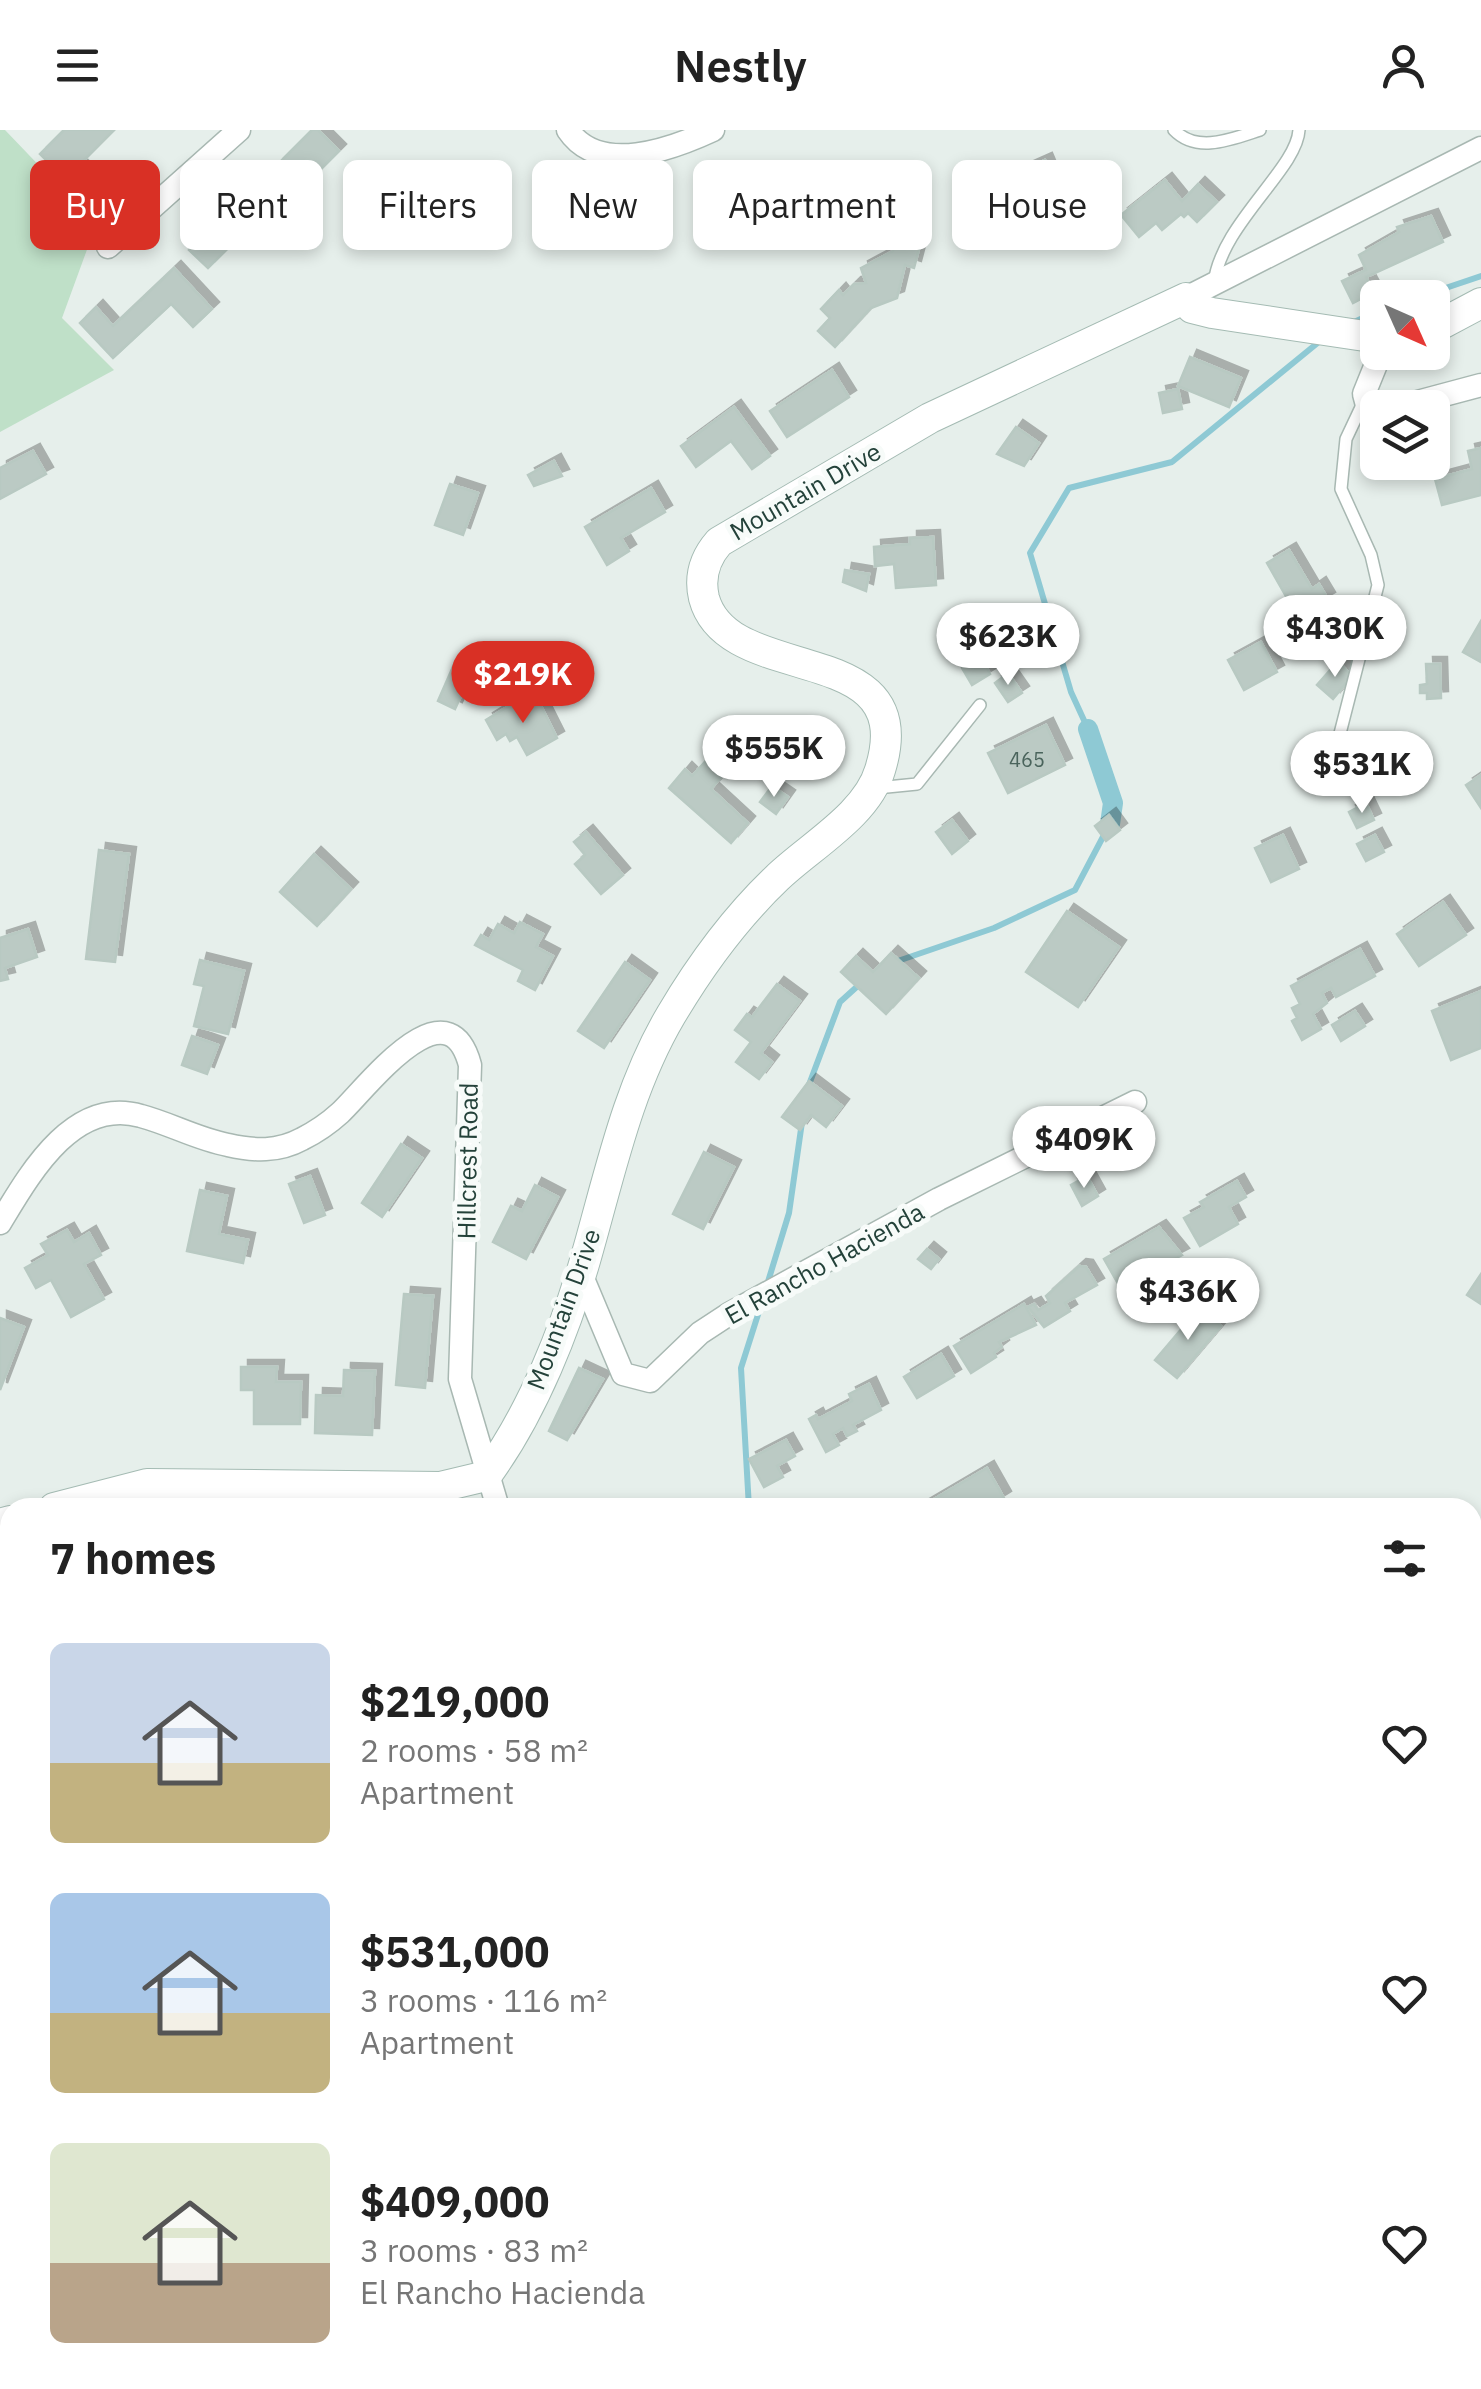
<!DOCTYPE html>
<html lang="en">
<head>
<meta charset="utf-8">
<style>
  body { margin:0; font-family:"IBM Plex Sans",sans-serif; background:#f2f2f2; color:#222; height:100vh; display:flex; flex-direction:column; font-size:38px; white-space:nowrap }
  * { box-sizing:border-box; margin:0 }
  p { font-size:32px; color:#767676 }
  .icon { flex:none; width:55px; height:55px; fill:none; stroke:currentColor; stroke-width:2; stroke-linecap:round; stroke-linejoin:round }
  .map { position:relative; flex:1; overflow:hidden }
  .side { position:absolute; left:0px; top:1368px; width:1482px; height:892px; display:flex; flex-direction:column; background:#fff; border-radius:30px 30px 0 0; box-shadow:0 5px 15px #0003 }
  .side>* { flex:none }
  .top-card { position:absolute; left:30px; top:30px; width:1422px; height:90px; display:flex; gap:20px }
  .needle { width:65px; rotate:135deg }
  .buttons { position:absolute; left:1360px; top:150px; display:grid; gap:20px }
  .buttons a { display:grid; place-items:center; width:90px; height:90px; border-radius:15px; background:#fff; box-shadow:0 5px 15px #0003; font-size:50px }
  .price { position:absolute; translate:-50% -85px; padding:0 22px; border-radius:35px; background:#fff; color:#222; font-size:32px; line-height:65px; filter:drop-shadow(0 2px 5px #0008) }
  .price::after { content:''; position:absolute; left:50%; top:60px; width:30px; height:22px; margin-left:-15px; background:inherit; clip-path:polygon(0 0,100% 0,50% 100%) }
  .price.on { background:#d93025; color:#fff }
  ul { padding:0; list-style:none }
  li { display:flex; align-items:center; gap:30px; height:250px; padding:0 50px }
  li span { display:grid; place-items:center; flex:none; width:280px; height:200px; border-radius:15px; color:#555 }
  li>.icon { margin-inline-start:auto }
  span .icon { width:120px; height:120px; fill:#fffc; stroke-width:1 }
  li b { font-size:42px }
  h2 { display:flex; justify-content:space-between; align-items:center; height:120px; padding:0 50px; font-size:42px }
  .tag { padding:0 35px; border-radius:15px; background:#fff; box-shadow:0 5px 15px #0003; font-size:35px; line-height:90px }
  .tag.on { background:#d93025; color:#fff }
  header { display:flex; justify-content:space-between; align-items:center; height:130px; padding:0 50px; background:#fff; font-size:45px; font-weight:600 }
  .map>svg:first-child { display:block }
</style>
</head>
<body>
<header><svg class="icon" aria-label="menu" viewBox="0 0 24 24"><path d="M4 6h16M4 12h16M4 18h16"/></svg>Nestly<svg class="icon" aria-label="person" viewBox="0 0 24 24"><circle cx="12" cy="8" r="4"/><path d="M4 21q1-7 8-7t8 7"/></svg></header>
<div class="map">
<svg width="1481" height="2259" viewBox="0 0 1481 2259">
  <defs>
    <filter id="shadow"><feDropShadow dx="7" dy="-7" stdDeviation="0" flood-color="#0004"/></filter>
  </defs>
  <rect width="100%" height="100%" fill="#e6efeb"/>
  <g fill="#bfe0c8">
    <path d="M0 0H5L96 95 62 188 114 240 0 302Z"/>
    <path d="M199 1371 276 1374 277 1377H134L151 1372Z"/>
    <path d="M10 1419V2158L0 2162V1422Z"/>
    <path d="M48 2250H210L199 2259H54Z"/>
  </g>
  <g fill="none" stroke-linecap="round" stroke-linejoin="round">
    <g stroke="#8ec9d4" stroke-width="6">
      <path d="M1416 168 1481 146"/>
      <path d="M1352 193 1378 181"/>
      <path d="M1088 599 1071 562 1030 423 1069 358 1172 332 1320 211"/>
      <path d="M892 833 994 798 1075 760 1105 703"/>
      <path d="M807 960 840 872 861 853"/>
      <path d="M767 1155 789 1083 802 992"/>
      <path d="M749 1378 741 1238 762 1172"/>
      <path d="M1304 2250 1312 2259"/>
    </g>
    <path stroke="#8ec9d4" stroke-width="20" d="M1088 599 1113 673 1110 694"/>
  </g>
  <g fill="#bbcac4" stroke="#b8c9c2" stroke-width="2.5" filter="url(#shadow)">
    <path d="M64 0H114L79 35 99 56 78 77 55 55 63 47 40 24Z"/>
    <path d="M312 0H318L339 21 301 59 277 35Z"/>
    <path d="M1045 30 1056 56 1038 63 1015 94 987 118 970 96 997 75 993 69 1008 51 1012 53 1020 41Z"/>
    <path d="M1165 50 1182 71 1198 54 1217 72 1197 92 1188 83 1184 87 1181 84 1162 100 1156 93 1139 107 1121 85Z"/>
    <path d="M247 61 270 84 237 117 233 113 208 138 189 120Z"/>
    <path d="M1431 86 1443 112 1366 147 1374 162 1353 173 1342 151 1366 140 1359 125 1399 102 1397 97Z"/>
    <path d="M897 109 920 115 914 138 905 135 897 168 871 178 835 217 818 201 830 188 821 179 839 160 843 165 854 154 866 153 861 138 893 121Z"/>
    <path d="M174 138 212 179 193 197 171 174 113 228 80 193 96 177 113 196Z"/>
    <path d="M1190 227 1241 248 1229 277 1178 256Z"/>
    <path d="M832 240 849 267 787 307 770 281Z"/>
    <path d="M1178 259 1182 279 1163 283 1159 263Z"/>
    <path d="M734 277 770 326 752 339 731 311 696 337 681 316Z"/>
    <path d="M1016 297 1039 313 1024 336 997 324Z"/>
    <path d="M1481 318V365L1442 375 1435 349 1472 339 1468 321Z"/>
    <path d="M33 321 46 344 0 369V338Z"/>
    <path d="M554 331 562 346 534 356 528 345Z"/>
    <path d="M450 354 478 363 463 405 435 395Z"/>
    <path d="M651 358 665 382 621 408 629 421 607 435 585 397Z"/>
    <path d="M933 407 936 455 896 458 894 434 875 436 874 417 910 414V408Z"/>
    <path d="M1289 420 1312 459 1319 454 1328 469 1318 475 1326 502 1304 508 1296 484 1267 433Z"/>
    <path d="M845 440 869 444 866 461 843 452Z"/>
    <path d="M1481 491V532L1463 522Z"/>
    <path d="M1261 512 1277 542 1244 560 1228 530Z"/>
    <path d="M981 527 990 544 972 555 962 538Z"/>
    <path d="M1338 531 1352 546 1333 569 1317 555Z"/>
    <path d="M455 532 473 539 455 579 438 571Z"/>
    <path d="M1426 534H1440L1441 568 1427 569V563H1420V555L1427 554Z"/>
    <path d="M1008 543 1022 563 1008 572 995 553Z"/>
    <path d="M520 569 525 578 538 570 557 608 527 625 517 607 510 611 506 604 497 610 486 590Z"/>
    <path d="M1046 595 1065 635 1008 663 988 623Z"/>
    <path d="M712 624 728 639 711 659 748 693 731 713 669 658 685 639 692 646Z"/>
    <path d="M1481 645V678L1466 655Z"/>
    <path d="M772 656 788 667 776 684 760 672Z"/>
    <path d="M1366 673 1374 690 1357 698 1349 682Z"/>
    <path d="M1109 685 1120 700 1106 711 1095 696Z"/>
    <path d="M952 690 968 711 952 724 936 702Z"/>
    <path d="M586 702 623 745 601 764 575 734 585 725 574 712Z"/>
    <path d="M1283 705 1299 739 1271 752 1255 718Z"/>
    <path d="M1375 705 1384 722 1366 731 1357 714Z"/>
    <path d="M99 720 129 724 115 832 86 829Z"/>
    <path d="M314 724 351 759 317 796 280 762Z"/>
    <path d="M1443 772 1466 805 1419 836 1397 804Z"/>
    <path d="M1067 781 1119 817 1078 877 1026 842Z"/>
    <path d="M520 792 543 804 536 817 553 826 535 860 518 851 523 840 475 815 481 805 489 810 498 794 514 803Z"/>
    <path d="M28 799 37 827 5 838 8 849 0 851V808Z"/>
    <path d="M1360 819 1375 846 1336 867 1331 858 1322 863 1327 873 1313 884 1321 899 1302 910 1292 891 1297 888 1292 878 1300 874 1291 856Z"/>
    <path d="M891 823 919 848 886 884 841 842 856 826 873 842Z"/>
    <path d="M200 830 244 841 228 904 194 896 204 856 194 854Z"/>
    <path d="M625 832 650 850 604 918 578 901Z"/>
    <path d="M777 854 800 871 761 923 772 932 759 949 736 932 751 912 735 900 747 884 752 887Z"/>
    <path d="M1481 861V918L1451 930 1432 881Z"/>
    <path d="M1355 881 1365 896 1341 911 1332 895Z"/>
    <path d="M192 906 218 915 207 944 182 935Z"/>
    <path d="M809 951 842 976 826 997 811 985 800 1000 782 987Z"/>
    <path d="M1110 1011 1120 1031 1110 1036 1099 1016Z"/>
    <path d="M401 1014 422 1028 382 1087 362 1073Z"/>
    <path d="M704 1022 734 1037 703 1099 673 1084Z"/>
    <path d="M310 1046 325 1085 304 1093 289 1054Z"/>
    <path d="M1087 1046 1098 1066 1082 1076 1071 1055Z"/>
    <path d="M1237 1051 1246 1067 1229 1077 1238 1094 1200 1116 1184 1088 1204 1077 1200 1072Z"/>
    <path d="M535 1055 558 1067 526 1129 493 1112 511 1076 522 1081Z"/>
    <path d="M200 1060 227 1066 219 1104 248 1110 243 1133 187 1121Z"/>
    <path d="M1159 1097 1182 1125 1120 1157 1104 1129Z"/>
    <path d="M67 1100 74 1112 89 1103 101 1125 84 1134 104 1169 71 1187 51 1150 36 1158 25 1138 48 1125 41 1114Z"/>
    <path d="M927 1119 939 1129 931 1139 918 1129Z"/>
    <path d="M1079 1136 1086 1137 1097 1155 1065 1173 1070 1181 1044 1197 1028 1177 1034 1174 1038 1180 1050 1173 1046 1166Z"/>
    <path d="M1481 1144V1174L1467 1165Z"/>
    <path d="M404 1164 433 1166 425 1258 396 1255Z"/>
    <path d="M1024 1174 1036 1195 999 1212 1002 1217 994 1223 996 1227 971 1243 954 1216Z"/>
    <path d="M1200 1177 1221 1196 1177 1248 1155 1230Z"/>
    <path d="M0 1188 24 1197 0 1260Z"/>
    <path d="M941 1224 954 1246 917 1268 904 1247Z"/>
    <path d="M241 1237H277L276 1252H301L300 1294H254V1260H241Z"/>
    <path d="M579 1238 603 1249 567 1310 549 1301Z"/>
    <path d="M344 1240 375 1241 372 1305 315 1303 316 1265 343 1266Z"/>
    <path d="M869 1254 881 1280 853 1295 857 1301 847 1306 843 1298 833 1304 839 1315 826 1322 809 1289 816 1285 818 1289 852 1271 849 1264Z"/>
    <path d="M786 1310 795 1326 777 1336 783 1347 764 1357 749 1329Z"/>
    <path d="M987 1338 1004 1368 988 1378H919Z"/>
    <path d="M1472 1808 1481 1809V1837L1478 1833 1472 1837Z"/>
    <path d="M1473 2170 1481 2179V2239L1473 2245Z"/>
    <path d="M18 2250H32L35 2259H8L6 2255Z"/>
    <path d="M394 2250H441L437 2259H389Z"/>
    <path d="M685 2250H723L729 2259H690Z"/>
  </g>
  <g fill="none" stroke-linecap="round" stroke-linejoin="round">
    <g stroke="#a8b8b2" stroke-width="14">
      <g id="service">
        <path d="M1174 0C1197 24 1232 9 1260 0"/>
        <path d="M1214 154C1220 95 1297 39 1299 0"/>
        <path d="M1335 623 1378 455 1371 425 1341 359 1346 309 1363 273"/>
        <path d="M877 658 917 654 980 575"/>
        <path d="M0 1446 10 1443"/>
        <path d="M0 2103 10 2097"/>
      </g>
    </g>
    <g stroke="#a8b8b2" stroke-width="25">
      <g id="minor">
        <path d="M568 0C599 46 672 19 713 0"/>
        <path d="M108 117 239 0"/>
        <path d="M1186 168 1481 18"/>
        <path d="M1395 278 1481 255"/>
        <path d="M1378 282 1368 279 1364 264 1381 222"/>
        <path d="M0 1093C29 1045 73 966 141 986 171 994 197 1009 228 1015 254 1021 278 1022 302 1009 316 1002 329 993 340 983 365 960 447 849 470 935L460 1249 498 1378"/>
        <path d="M581 1144 623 1244 650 1251 700 1203 729 1184 939 1069 1135 972"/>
        <path d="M1472 2106 1481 2103"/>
        <path d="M568 2250 576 2259"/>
        <path d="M962 2250 975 2259"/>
        <path d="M226 2259 238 2250"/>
        <path d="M309 2259 320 2250"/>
        <path d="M1121 2259 1138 2250"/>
      </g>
    </g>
    <g stroke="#a4bbb3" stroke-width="32">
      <g id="secondary">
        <path d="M1432 199 1481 173"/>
        <path d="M54 1378 147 1354 440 1357 486 1346C533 1282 567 1196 588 1120 611 1039 628 958 671 885 700 836 735 788 777 748 809 717 867 685 880 640 922 505 728 559 704 468 699 447 705 428 719 412L930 288 1186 168 1192 178 1212 183 1378 208"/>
        <path d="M0 1394 10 1391"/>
      </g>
    </g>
    <g stroke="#86b3a5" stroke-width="4" stroke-dasharray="5 8" stroke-linecap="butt">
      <path d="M0 1536 10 1548"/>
      <path d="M0 1545 10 1540"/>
      <path d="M0 1605 10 1600"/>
      <path d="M0 1644 10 1624"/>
      <path d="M0 1934 9 1927 0 1899 10 1883"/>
      <path d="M0 1937 10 1943"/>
    </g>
    <use href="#service" stroke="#fff" stroke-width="11"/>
    <use href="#minor" stroke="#fff" stroke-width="22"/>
    <use href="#secondary" stroke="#fff" stroke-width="30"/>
  </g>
  <g text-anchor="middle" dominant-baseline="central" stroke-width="10" stroke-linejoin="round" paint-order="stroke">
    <g font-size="20" fill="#4a645c">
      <text x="1027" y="629">465</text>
    </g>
    <g font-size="25" fill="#24423a" stroke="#f7fbf9">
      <text transform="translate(805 361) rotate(-30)">Mountain Drive</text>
      <text transform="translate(467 1031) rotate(-89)">Hillcrest Road</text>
      <text transform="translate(824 1133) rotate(-29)">El Rancho Hacienda</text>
      <text transform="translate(563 1179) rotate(-70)">Mountain Drive</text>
    </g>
  </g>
</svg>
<div class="buttons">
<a><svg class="needle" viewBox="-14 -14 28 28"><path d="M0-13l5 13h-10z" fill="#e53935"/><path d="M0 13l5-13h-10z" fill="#767676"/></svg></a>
<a><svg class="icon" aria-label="layers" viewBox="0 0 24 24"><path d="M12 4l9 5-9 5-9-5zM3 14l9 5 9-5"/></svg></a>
</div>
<b class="price" style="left:1335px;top:550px">$430K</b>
<b class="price" style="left:1008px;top:558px">$623K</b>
<b class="price on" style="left:523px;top:596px">$219K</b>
<b class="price" style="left:774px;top:670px">$555K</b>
<b class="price" style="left:1362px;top:686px">$531K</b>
<b class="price" style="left:1084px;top:1061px">$409K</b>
<b class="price" style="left:1188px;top:1213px">$436K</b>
<div class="top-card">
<a class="tag on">Buy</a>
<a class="tag">Rent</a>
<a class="tag">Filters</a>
<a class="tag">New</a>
<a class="tag">Apartment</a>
<a class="tag">House</a>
</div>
<section class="side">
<h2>7 homes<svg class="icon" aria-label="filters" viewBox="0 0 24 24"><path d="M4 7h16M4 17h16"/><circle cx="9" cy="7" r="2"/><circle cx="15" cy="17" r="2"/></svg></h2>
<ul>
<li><span style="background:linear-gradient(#c9d6e8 60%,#c2b280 0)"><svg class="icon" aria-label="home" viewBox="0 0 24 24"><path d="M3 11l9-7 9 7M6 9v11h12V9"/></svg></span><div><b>$219,000</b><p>2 rooms · 58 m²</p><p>Apartment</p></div><svg class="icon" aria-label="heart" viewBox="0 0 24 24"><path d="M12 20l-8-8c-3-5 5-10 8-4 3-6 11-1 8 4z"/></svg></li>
<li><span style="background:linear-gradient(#a9c7e8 60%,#c2b280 0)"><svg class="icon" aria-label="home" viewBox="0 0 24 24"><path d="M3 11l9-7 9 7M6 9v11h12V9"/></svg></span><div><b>$531,000</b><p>3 rooms · 116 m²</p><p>Apartment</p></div><svg class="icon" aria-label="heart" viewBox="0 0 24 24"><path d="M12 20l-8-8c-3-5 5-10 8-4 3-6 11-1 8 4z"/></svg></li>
<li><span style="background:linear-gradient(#dfe7d0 60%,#b9a48a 0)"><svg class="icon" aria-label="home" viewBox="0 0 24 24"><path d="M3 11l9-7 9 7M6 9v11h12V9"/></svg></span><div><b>$409,000</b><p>3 rooms · 83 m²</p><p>El Rancho Hacienda</p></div><svg class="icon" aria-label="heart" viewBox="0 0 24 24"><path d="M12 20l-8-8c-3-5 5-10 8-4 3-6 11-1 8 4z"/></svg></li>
</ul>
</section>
</div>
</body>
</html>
